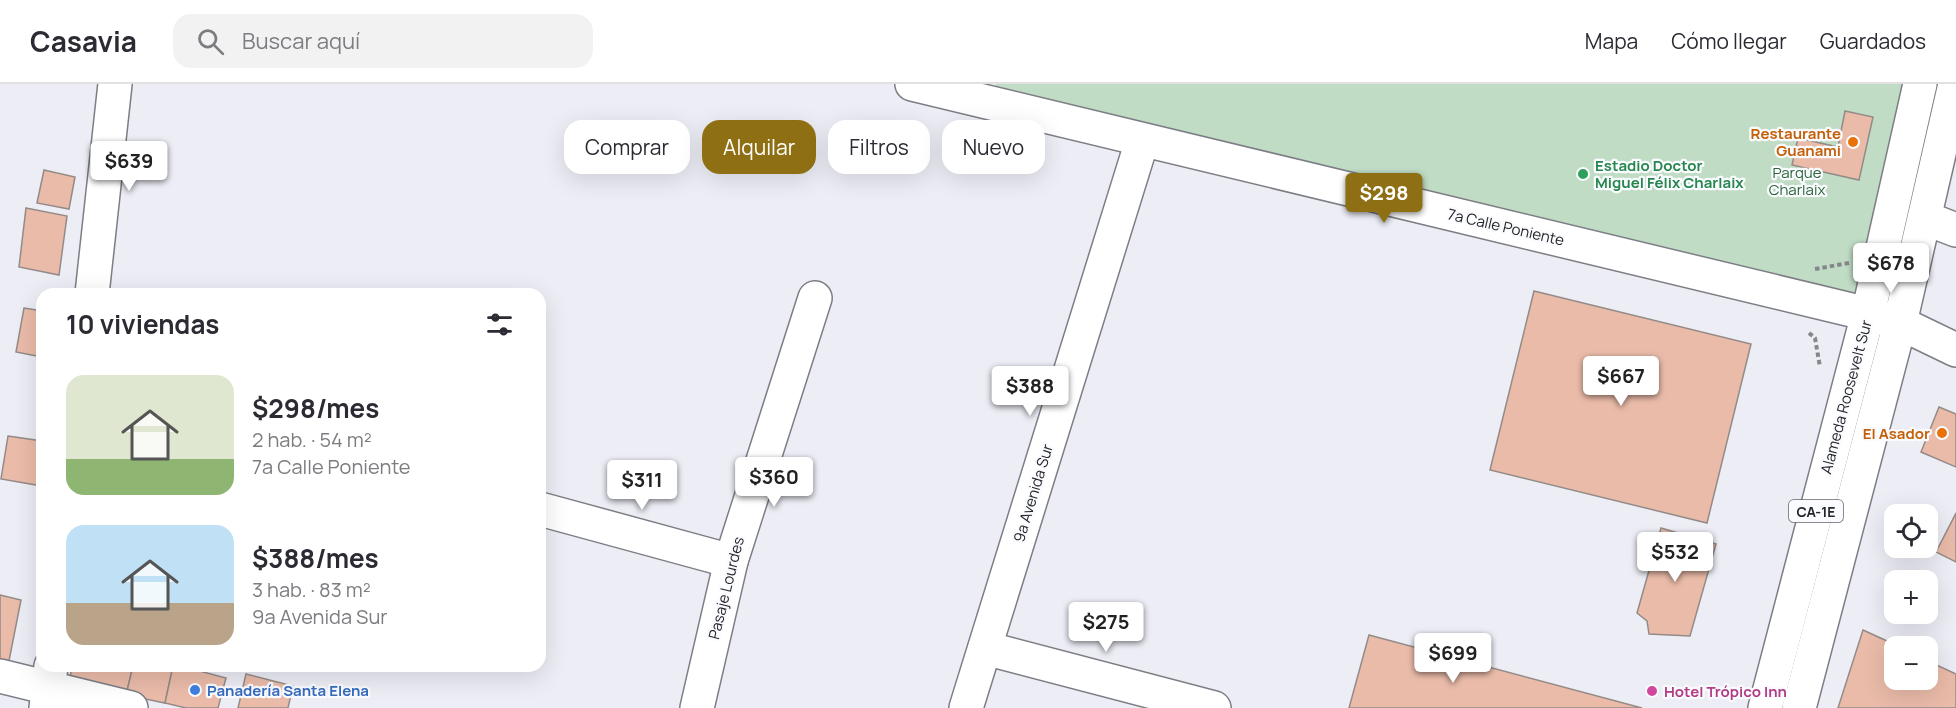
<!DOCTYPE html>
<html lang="es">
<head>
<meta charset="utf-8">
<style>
  body { margin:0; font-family:Manrope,sans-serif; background:#f2f2f3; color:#2b2b33; height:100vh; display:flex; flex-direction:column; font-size:22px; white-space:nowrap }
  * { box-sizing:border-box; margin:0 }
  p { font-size:20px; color:#7c7c81 }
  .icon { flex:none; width:33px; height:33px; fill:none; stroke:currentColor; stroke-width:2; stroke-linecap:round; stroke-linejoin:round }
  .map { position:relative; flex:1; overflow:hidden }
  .side { position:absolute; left:36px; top:204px; width:510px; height:384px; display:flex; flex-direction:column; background:#fff; border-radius:18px; box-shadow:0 6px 24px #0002 }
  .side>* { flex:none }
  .banner { position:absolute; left:564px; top:36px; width:570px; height:54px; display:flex; gap:12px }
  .controls { position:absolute; left:1884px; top:420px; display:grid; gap:12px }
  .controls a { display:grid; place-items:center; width:54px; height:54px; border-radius:12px; background:#fff; box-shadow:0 6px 24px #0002; font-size:30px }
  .price { position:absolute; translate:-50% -51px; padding:0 14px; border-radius:6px; background:#fff; color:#222; font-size:20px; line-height:39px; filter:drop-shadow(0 2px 3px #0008) }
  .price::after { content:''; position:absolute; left:50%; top:36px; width:18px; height:14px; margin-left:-9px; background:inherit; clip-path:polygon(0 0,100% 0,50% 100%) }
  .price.current { background:#8f6f13; color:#fff }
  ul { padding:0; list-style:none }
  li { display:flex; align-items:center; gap:18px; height:150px; padding:0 30px }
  li span { display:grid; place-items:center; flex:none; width:168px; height:120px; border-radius:18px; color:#555 }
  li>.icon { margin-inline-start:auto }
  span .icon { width:72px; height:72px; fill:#fffc; stroke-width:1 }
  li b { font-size:26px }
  h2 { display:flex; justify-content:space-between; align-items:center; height:72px; padding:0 30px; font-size:26px }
  .chip { padding:0 21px; border-radius:18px; background:#fff; box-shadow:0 6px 24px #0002; font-size:21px; line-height:54px }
  .chip.current { background:#8f6f13; color:#fff }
  header { display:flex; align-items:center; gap:36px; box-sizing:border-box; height:84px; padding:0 30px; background:#fff; border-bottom:2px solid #e1e1e2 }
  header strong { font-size:28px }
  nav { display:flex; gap:33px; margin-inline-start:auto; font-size:21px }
  .search { width:420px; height:54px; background:#f2f2f3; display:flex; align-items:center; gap:15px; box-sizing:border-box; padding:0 21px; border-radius:18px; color:#7c7c81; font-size:22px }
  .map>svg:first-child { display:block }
</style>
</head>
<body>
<header>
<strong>Casavia</strong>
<div class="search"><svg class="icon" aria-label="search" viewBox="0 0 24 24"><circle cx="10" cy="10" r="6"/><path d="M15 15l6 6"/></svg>Buscar aquí</div>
<nav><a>Mapa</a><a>Cómo llegar</a><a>Guardados</a></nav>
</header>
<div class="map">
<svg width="1956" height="624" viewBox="0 0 1956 624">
  <rect width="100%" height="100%" fill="#ecedf5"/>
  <path fill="#c0dcc5" d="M996 0H1921L1871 214 995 5Z"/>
  <g fill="#eabba9" stroke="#948b88" stroke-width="1.5">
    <path d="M1845 27 1873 33 1859 96 1792 81 1798 54 1838 63Z"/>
    <path d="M982 42 1006 48 999 75 975 68Z"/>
    <path d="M44 86 75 93 69 125 37 119Z"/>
    <path d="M26 124 67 132 59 191 19 183Z"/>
    <path d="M1534 207 1751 260 1707 439 1490 386Z"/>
    <path d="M24 224 42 227V273L16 268Z"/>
    <path d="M1939 323 1956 330V383L1921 368Z"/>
    <path d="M8 352 42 357V402L1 395Z"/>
    <path d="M1956 429V478L1936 468Z"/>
    <path d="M1661 444 1716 460 1690 552 1649 550 1647 537 1637 529Z"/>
    <path d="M0 511 21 516 8 582 0 581Z"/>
    <path d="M1863 546 1898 562H1894V596H1928V577L1956 590V624H1838Z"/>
    <path d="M1369 551 1642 624H1349Z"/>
    <path d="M72 582H133L126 611 69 600Z"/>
    <path d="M133 582H173L165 619 126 611Z"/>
    <path d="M173 582H181L226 594 218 624H186L165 619Z"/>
    <path d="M246 590 293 602 288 624H238Z"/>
  </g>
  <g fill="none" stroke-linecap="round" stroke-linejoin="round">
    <g stroke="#7d7d85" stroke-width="36">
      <g id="minor">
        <path d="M912 0 1868 230 1900 239 1956 266"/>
        <path d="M1925 134 1956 146"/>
        <path d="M540 425 731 477"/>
        <path d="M985 564 1214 624"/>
        <path d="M0 592 131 624"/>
        <path d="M697 624 731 477 815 214"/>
        <path d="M966 624 1142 57"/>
      </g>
    </g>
    <g stroke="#7d7d85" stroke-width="36">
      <g id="major">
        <path d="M92 210 115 0"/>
        <path d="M46 624 51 582"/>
      </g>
    </g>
    <g stroke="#7d7d85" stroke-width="36">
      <g id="highway">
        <path d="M1765 624 1868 230 1920 0"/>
        <path d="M1799 624 1900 239 1955 0"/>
      </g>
    </g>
    <g stroke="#86878c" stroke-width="4" stroke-dasharray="4.5 3" stroke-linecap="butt">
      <path d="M1815 185 1849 179"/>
      <path d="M1809 249 1815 254 1820 283"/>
    </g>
    <use href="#minor" stroke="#fff" stroke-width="33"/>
    <use href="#major" stroke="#fff" stroke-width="33"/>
    <use href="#highway" stroke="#fff" stroke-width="33"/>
  </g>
  <g fill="#e8710a" stroke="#fafbfe" stroke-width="2">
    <circle cx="1853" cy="58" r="6"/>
    <circle cx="1942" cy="349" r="6"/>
  </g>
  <circle fill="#2e9e5b" stroke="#fafbfe" stroke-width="2" cx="1583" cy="90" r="6"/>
  <circle fill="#3f7fe0" stroke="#fafbfe" stroke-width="2" cx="195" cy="606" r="6"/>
  <circle fill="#d1479c" stroke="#fafbfe" stroke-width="2" cx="1652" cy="607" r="6"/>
  <g text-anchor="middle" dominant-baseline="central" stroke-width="4.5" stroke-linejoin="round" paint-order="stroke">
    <rect fill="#fafbfe" stroke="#666669" stroke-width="1.5" x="1789" y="416" width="54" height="22" rx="4.5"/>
    <g font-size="14" font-weight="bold" fill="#262629">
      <text x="1816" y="427">CA-1E</text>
    </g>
    <g font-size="15" font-weight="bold" fill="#c56008" stroke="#fafbfe" text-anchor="end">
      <text x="1841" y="49">Restaurante<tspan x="1841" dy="17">Guanami</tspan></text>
      <text x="1930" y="349">El Asador</text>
    </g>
    <g font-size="15" font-weight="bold" fill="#27864d" stroke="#fafbfe" text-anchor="start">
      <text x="1595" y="81">Estadio Doctor<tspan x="1595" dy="17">Miguel Félix Charlaix</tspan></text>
    </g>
    <g font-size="15" fill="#2b643c" stroke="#fafbfe">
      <text x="1797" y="88">Parque<tspan x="1797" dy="17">Charlaix</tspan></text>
    </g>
    <g font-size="15" fill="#262629" stroke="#fafbfe">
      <text transform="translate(1506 143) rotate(13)">7a Calle Poniente</text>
      <text transform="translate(1846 313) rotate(-75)">Alameda Roosevelt Sur</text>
      <text transform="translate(1033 409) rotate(-73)">9a Avenida Sur</text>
      <text transform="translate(726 504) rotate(-76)">Pasaje Lourdes</text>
    </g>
    <g font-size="15" font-weight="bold" fill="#366cbe" stroke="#fafbfe" text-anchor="start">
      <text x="207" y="606">Panadería Santa Elena</text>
    </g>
    <g font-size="15" font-weight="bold" fill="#b23c85" stroke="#fafbfe" text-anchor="start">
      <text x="1664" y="607">Hotel Trópico Inn</text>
    </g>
  </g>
</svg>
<div class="controls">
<a><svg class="icon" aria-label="locate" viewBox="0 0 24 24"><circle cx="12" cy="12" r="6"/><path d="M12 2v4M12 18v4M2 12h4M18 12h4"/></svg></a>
<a>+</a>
<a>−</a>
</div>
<b class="price" style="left:129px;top:108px">$639</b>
<b class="price current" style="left:1384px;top:140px">$298</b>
<b class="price" style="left:1891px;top:210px">$678</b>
<b class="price" style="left:1621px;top:323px">$667</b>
<b class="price" style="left:1030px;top:333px">$388</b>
<b class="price" style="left:774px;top:424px">$360</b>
<b class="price" style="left:642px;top:427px">$311</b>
<b class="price" style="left:1675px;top:499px">$532</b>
<b class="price" style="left:1106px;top:569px">$275</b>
<b class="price" style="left:1453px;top:600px">$699</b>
<div class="banner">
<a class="chip">Comprar</a>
<a class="chip current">Alquilar</a>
<a class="chip">Filtros</a>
<a class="chip">Nuevo</a>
</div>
<section class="side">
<h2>10 viviendas<svg class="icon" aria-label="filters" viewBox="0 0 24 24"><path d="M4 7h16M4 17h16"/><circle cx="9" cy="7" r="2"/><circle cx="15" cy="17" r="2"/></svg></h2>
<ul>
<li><span style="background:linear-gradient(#dfe7d0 70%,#8fb573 0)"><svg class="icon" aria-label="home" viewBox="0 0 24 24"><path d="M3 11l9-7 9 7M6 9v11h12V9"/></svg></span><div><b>$298/mes</b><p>2 hab. · 54 m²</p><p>7a Calle Poniente</p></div></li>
<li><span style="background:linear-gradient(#bfe0f5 65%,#b9a48a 0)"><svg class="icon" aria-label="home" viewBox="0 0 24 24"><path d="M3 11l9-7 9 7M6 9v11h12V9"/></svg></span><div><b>$388/mes</b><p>3 hab. · 83 m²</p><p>9a Avenida Sur</p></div></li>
</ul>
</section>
</div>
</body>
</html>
